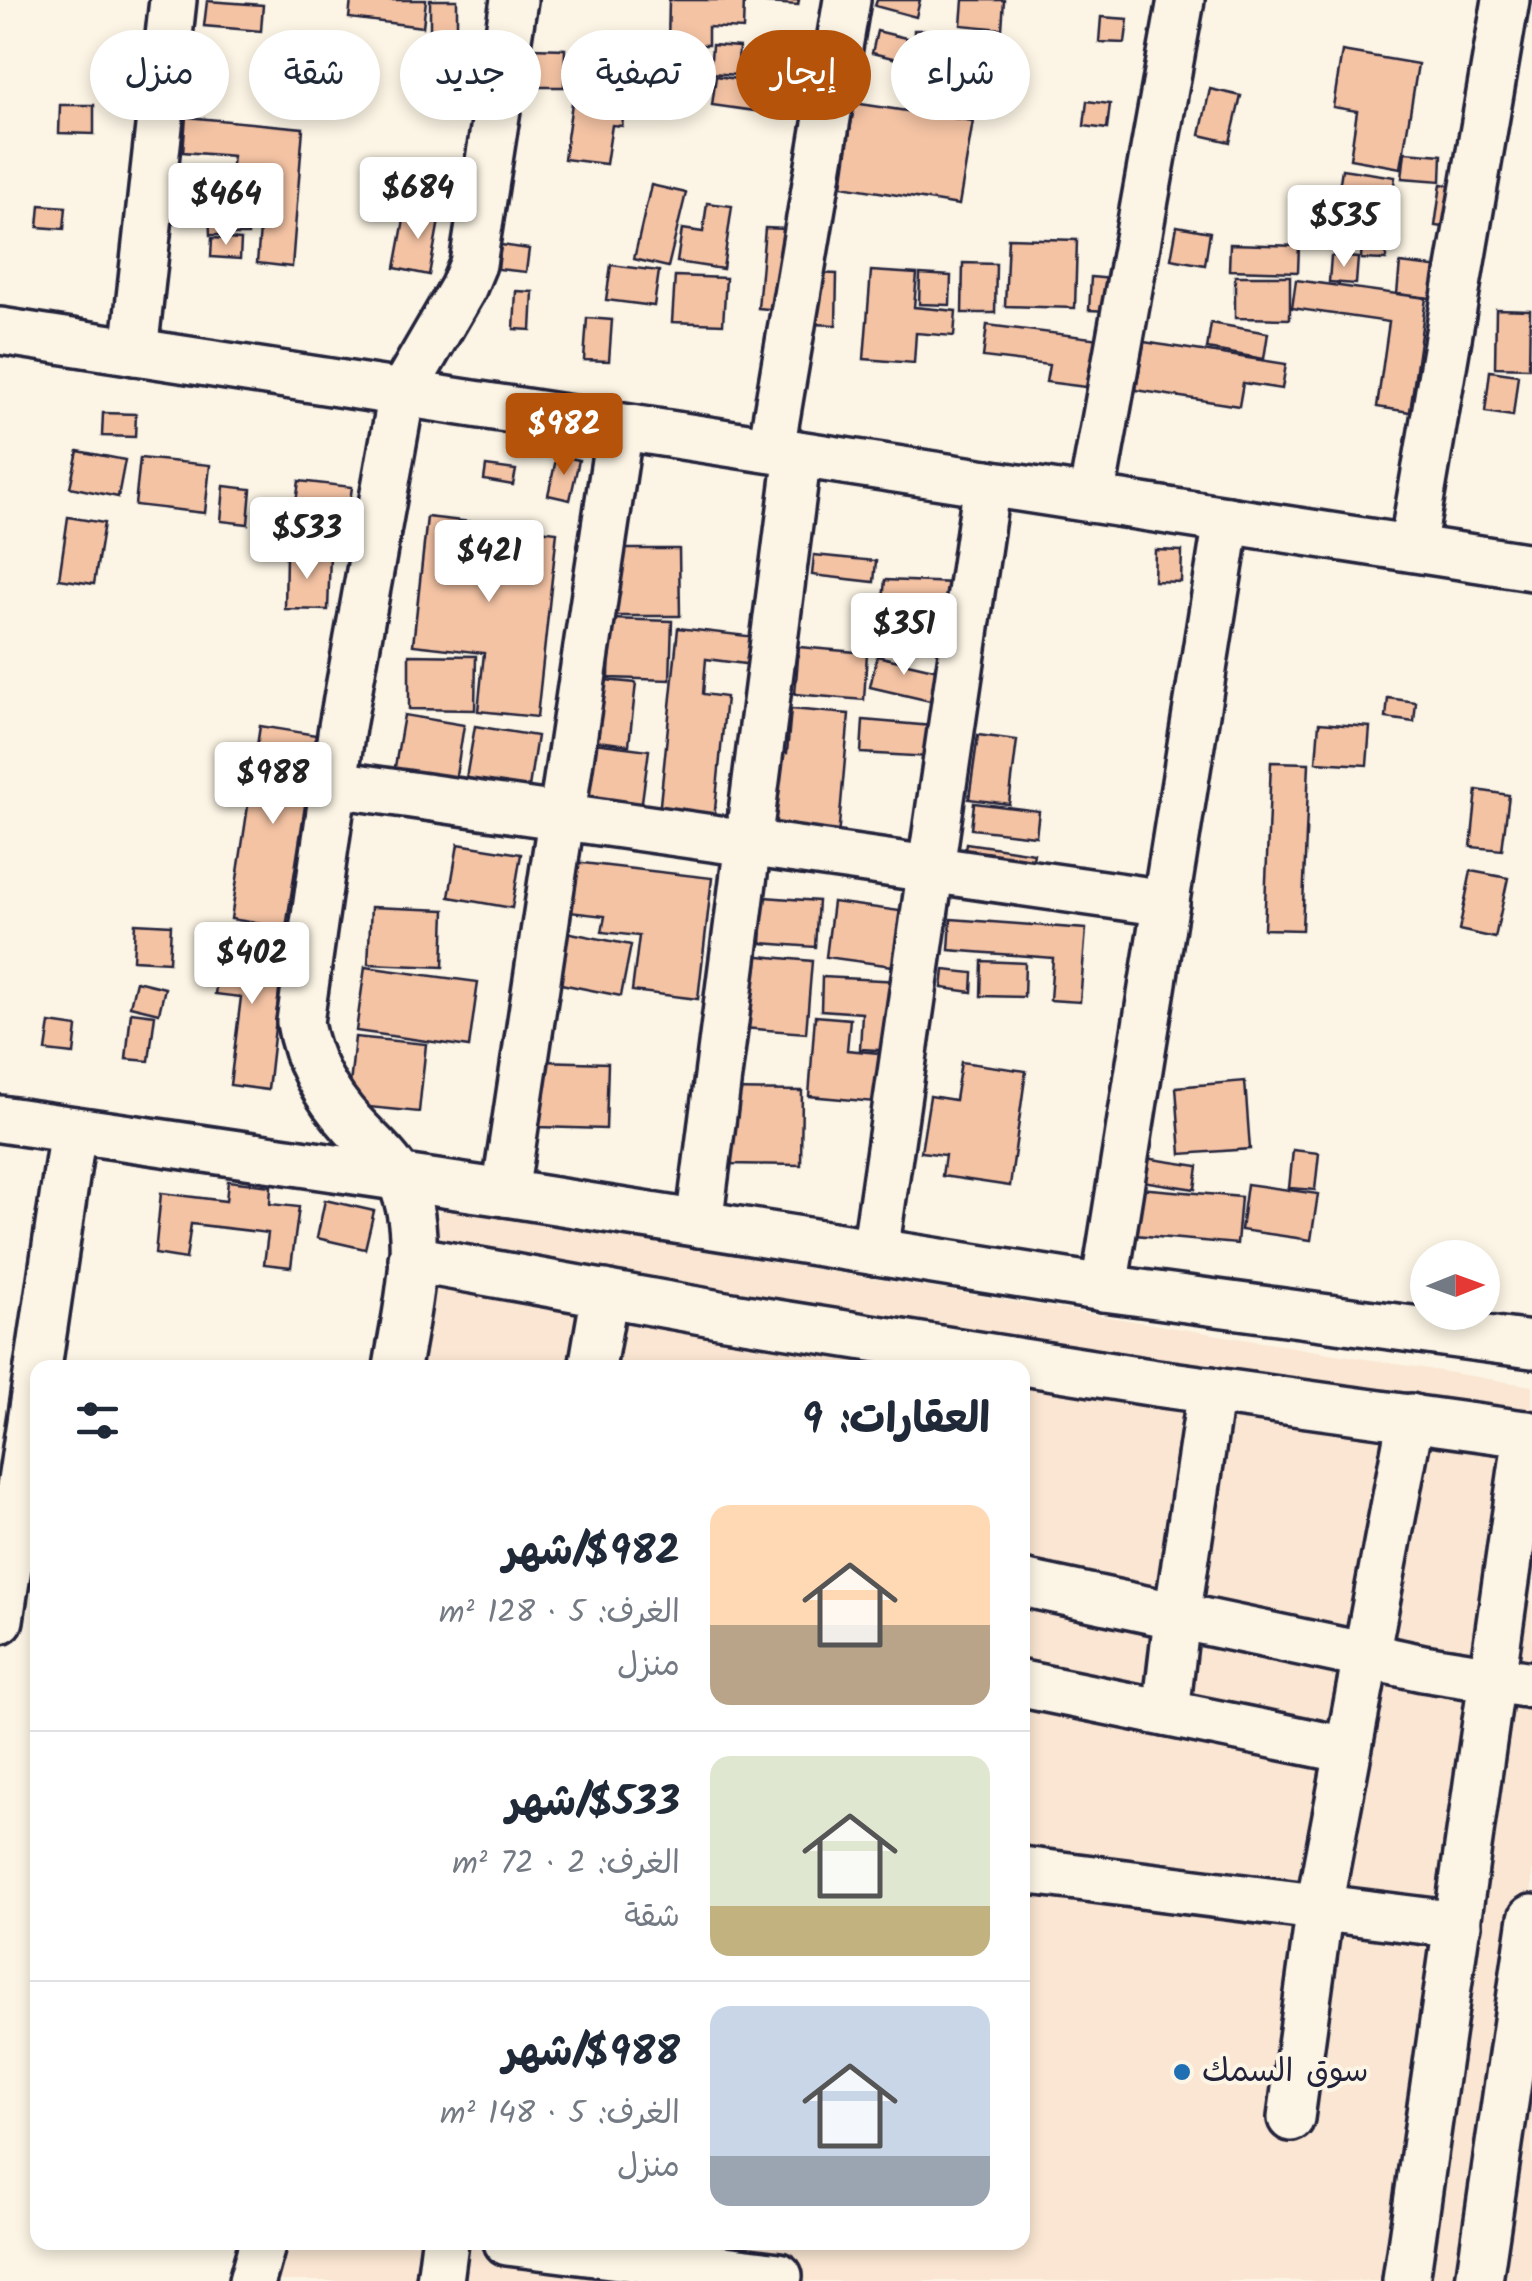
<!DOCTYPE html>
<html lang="ar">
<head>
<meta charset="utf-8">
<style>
  body { margin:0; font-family:Kalam,"Playpen Sans Arabic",sans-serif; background:#f6f6f7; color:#1f2937; direction:rtl; height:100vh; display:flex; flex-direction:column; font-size:38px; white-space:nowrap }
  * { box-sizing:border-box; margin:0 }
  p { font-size:32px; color:#747a83 }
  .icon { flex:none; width:55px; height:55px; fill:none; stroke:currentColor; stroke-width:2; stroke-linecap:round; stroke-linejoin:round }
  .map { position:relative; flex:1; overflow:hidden; direction:ltr }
  .side { position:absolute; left:30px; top:1360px; width:1000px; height:890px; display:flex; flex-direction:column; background:#fff; border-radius:20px; box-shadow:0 5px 15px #0003; direction:rtl }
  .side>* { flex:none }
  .hud { position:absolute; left:30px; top:30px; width:1000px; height:90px; direction:rtl; display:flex; gap:20px }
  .needle { width:65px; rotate:89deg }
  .fabs { position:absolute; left:1410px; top:1240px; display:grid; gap:20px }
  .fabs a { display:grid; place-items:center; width:90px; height:90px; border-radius:50%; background:#fff; box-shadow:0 5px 15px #0003; font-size:50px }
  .price { position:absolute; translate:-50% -85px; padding:0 22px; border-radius:10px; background:#fff; color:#222; font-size:32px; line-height:65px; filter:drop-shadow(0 2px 5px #0008) }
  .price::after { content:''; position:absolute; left:50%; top:60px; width:30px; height:22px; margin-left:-15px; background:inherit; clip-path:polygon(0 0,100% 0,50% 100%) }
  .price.current { background:#b45309; color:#fff }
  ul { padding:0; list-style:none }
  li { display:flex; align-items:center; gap:30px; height:250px; padding:0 40px }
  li+li { border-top:2px solid #e0e1e3 }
  li span { display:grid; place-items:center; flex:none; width:280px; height:200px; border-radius:20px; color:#555 }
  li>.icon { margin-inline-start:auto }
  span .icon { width:120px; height:120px; fill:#fffc; stroke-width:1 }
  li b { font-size:42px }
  h2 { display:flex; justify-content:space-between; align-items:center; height:120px; padding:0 40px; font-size:42px }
  .pill { padding:0 35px; border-radius:45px; background:#fff; box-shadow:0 5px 15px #0003; font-size:35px; line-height:90px }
  .pill.current { background:#b45309; color:#fff }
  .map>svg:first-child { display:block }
</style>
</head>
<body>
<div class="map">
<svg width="1532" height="2281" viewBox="0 0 1532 2281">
  <rect width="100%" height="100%" fill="#fcf5e5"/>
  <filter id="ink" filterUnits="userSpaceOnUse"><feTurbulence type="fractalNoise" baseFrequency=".01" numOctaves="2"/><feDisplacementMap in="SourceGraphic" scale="20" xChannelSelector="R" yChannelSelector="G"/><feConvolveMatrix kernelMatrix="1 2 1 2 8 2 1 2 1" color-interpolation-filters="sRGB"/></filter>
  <g filter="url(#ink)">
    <path fill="#fae6d2" d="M440 1208 1532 1386V2281H270L276 2243 1022 2242V1368L415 1367Z"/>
    <g fill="#f4c3a4" stroke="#22223b" stroke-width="2.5">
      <path d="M351 0H426L423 27 349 18Z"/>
      <rect x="430" y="0" width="27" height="31"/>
      <path d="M669 0H744L743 29 708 27V45H668Z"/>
      <path d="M767 0H799L798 5 767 3Z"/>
      <path d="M877 0H920L916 17 875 6Z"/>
      <path d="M963 0H1004L1002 29 961 25Z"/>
      <path d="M207 1 263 5 261 31 204 26Z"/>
      <path d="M1101 17 1128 19 1125 43 1099 42Z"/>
      <path d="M914 30H948L947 94 913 93Z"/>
      <path d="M877 31 914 40 909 62 872 53Z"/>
      <path d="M712 45 739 47 737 75 710 73Z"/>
      <path d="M531 48 565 49 564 87H530Z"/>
      <path d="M1342 51 1418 64 1401 168 1350 159 1357 111 1333 107Z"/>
      <path d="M579 54 631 62 622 126 612 125 606 164 564 159Z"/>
      <path d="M716 76 773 84 769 113 712 105Z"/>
      <path d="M1210 89 1241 96 1230 142 1200 135Z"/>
      <path d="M1087 101 1110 104 1107 129 1084 126Z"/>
      <path d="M854 103 973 121 959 205 842 186Z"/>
      <path d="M60 105H94V134L59 133Z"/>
      <path d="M186 117 303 128 292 267 257 263 264 184 230 181 233 156 183 152Z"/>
      <path d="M1405 152 1442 155 1441 181 1402 178Z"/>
      <path d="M1342 169 1395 177 1387 235 1333 227Z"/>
      <path d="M1441 184 1467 188 1462 229 1435 226Z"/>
      <path d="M651 185 686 193 668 267 634 259Z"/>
      <path d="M707 203 732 206 723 269 677 262 682 229 703 232Z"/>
      <path d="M40 205 66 207 64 229 38 227Z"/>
      <path d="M209 209H248V235H210Z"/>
      <path d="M406 209 440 215 429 275 395 268Z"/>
      <path d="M1177 226 1210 232 1205 265 1171 259Z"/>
      <path d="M765 228 787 229 779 310 758 308Z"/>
      <path d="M1362 235 1387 236 1386 260 1361 259Z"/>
      <path d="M212 238 241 240 240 259 211 257Z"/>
      <path d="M1008 238 1077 240 1075 308 1005 306Z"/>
      <path d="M1230 244 1299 246 1298 272 1229 270Z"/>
      <path d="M501 245 529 249 526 272 498 269Z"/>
      <path d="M1331 256 1358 258 1356 284 1329 282Z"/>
      <path d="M963 263 996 264 995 313H962Z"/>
      <path d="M1400 263 1451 269 1447 300 1397 294Z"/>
      <path d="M611 265 659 271 654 306 606 300Z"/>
      <path d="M871 271 917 274 914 307 956 311 954 336 916 333 914 363 864 359Z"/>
      <path d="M814 273 837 274 836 325 812 324Z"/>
      <path d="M920 274 951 276 950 305 919 304Z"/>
      <path d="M675 276 726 278 723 324 672 322Z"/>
      <path d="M1235 276H1290V319L1235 318Z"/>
      <path d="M1091 277 1112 279 1109 311 1089 310Z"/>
      <path d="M1296 280 1426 298 1410 412 1377 407 1389 322 1292 308Z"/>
      <path d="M516 291 533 292 531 330 514 329Z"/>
      <path d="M1496 309 1530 310 1529 368 1495 367Z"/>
      <path d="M587 318 612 320 609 361 584 360Z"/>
      <path d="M1211 323 1268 333 1264 359 1207 349Z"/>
      <path d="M987 325 1100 339 1094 388 1046 382 1049 365 983 357Z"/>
      <path d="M1144 342 1286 364 1282 389 1243 383 1239 406 1136 390Z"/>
      <path d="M1490 371 1518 375 1513 416 1485 412Z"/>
      <path d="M103 413 136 414 135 437 102 436Z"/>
      <path d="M78 451 125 460 118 497 70 487Z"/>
      <path d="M557 455 579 460 570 500 548 495Z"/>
      <path d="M140 458 210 465 205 513 135 505Z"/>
      <path d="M486 466 516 470 513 485 484 480Z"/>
      <path d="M299 481 352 487 349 509 296 502Z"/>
      <path d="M224 486 251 489 248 524 221 521Z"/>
      <path d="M68 517 104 523 94 584 59 579Z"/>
      <path d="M427 517 557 532 537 717 478 711 484 653 413 645Z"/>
      <path d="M617 549H679L680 616H617Z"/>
      <path d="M1155 550 1182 551 1181 582 1154 581Z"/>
      <path d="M286 554 330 555 328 610 285 609Z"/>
      <path d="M814 555 876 561 874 582 812 575Z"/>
      <path d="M885 580 955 583 953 629 917 628 918 602 883 600Z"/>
      <path d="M610 619 672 621 670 680 609 678Z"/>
      <path d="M678 628 756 637 753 665 706 659 703 694 726 697 714 820 659 814Z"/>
      <path d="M799 647 867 653 864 700 795 694Z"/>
      <path d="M409 655 476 656 475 710 409 709Z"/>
      <path d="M877 656 938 670 930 701 870 687Z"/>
      <path d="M604 680 636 683 629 745 597 741Z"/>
      <path d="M1388 698 1416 702 1414 722 1386 718Z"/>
      <path d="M791 709 849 714 837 849 772 843 780 752 787 753Z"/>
      <path d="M404 715 464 725 454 789 393 778Z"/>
      <path d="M863 720 932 726 930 757 861 753Z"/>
      <path d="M1319 723 1370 727 1367 765 1316 762Z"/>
      <path d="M260 726 316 735 286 928 231 919Z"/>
      <path d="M475 726 537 736 527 800 464 790Z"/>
      <path d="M978 735 1017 740 1009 804 969 799Z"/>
      <path d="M594 743 649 750 640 816 585 809Z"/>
      <path d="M1271 762 1309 763 1302 930 1264 929Z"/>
      <path d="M1477 790 1509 795 1502 850 1471 847Z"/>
      <path d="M974 803 1039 811 1036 836 971 829Z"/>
      <path d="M966 843 1034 853 1030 879 962 869Z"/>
      <path d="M458 844 521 854 512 908 449 897Z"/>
      <path d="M574 862 712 878 698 999 632 991 639 936 602 932 605 916 569 912Z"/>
      <path d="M1471 871 1508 878 1495 938 1459 930Z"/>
      <path d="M764 897 818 901 815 947 761 943Z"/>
      <path d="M833 902 900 911 893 966 826 957Z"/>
      <path d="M371 907 445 910 443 967 368 964Z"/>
      <path d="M951 919 1086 929 1080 1002 1050 1000 1053 958 949 950Z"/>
      <path d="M135 923 171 925 169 962 133 960Z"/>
      <path d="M566 932 631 945 621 996 556 983Z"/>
      <path d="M222 940 284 947 268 1090 230 1085 241 997 215 994Z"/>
      <path d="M749 955 812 961 806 1033 743 1028Z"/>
      <path d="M982 961 1025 963 1024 997 981 996Z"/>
      <path d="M365 967 478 982 469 1047 356 1031Z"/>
      <path d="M944 970 973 973 972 992 942 988Z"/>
      <path d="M822 977 900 981 897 1051 860 1049 862 1013 821 1010Z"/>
      <path d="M136 981 165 988 159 1013 130 1006Z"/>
      <path d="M131 1012 155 1015 149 1061 126 1059Z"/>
      <path d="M815 1016 850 1019 847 1050 879 1053 875 1102 809 1096Z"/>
      <path d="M50 1023 77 1027 74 1054 46 1051Z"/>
      <path d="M355 1037 426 1044 419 1112 348 1105Z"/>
      <path d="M540 1061 608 1063 606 1129 538 1127Z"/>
      <path d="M961 1062 1026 1071 1010 1186 942 1176 945 1155 921 1152 930 1096 955 1100Z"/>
      <path d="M1245 1081 1250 1149 1181 1154 1176 1087Z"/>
      <path d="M729 1090 802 1091 801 1165 727 1164Z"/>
      <path d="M1293 1150 1319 1153 1315 1190 1289 1188Z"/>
      <path d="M1126 1155 1198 1166 1195 1189 1122 1178Z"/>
      <path d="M228 1181 271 1186 270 1204 299 1207 291 1267 264 1264 268 1233 191 1224 186 1259 155 1254 161 1193 226 1201Z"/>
      <path d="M1247 1184 1318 1194 1311 1240 1241 1230Z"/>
      <path d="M1139 1188 1241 1197 1237 1244 1135 1235Z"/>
      <path d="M325 1200 374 1211 365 1249 317 1238Z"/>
    </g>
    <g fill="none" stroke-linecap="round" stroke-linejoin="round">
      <g stroke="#22223b" stroke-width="52">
        <g id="minor">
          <path d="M0 331 1532 567"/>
          <path d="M134 352 173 0"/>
          <path d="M771 449 847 0"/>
          <path d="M1091 499 1181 0"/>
          <path d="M1412 548 1506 0"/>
          <path d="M335 784 1166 903"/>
          <path d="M0 1119 505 1193 1104 1288 1532 1345"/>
          <path d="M505 1193 620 427"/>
          <path d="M699 1224 798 454"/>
          <path d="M875 1252 987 483"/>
          <path d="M412 1259 719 1314 1156 1383 1532 1435"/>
          <path d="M1104 1288 1227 520"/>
          <path d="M38 1368 73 1130"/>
          <path d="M397 1368C406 1309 428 1232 398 1176 386 1156 367 1141 352 1124 326 1096 306 1060 300 1022L342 727 402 393 463 288 473 264 514 0"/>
          <path d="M592 1368 605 1293"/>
          <path d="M1022 1583 1423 1668 1532 1685"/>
          <path d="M0 1620 38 1369"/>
          <path d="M1022 1684 1347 1750"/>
          <path d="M1166 1713 1177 1617 1211 1390"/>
          <path d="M1022 1870 1458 1925"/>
          <path d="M1291 2118 1323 1885 1411 1417"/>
          <path d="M507 2242 779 2276"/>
          <path d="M252 2281 263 2242"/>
          <path d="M440 2281 445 2242"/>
          <path d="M1406 2281 1527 1434"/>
          <path d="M1479 2281 1532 1918"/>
        </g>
      </g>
      <use href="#minor" stroke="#fcf5e5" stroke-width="45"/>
    </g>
  </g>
  <circle fill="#1f6fb2" stroke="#fcf5e5" stroke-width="4" cx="1182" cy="2072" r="10"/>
  <g text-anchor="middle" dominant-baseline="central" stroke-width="8" stroke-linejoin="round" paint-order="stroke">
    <g font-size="32" fill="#22223b" stroke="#fcf5e5" text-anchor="start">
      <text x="1202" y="2072">سوق السمك</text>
    </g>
  </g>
</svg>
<div class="fabs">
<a><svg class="needle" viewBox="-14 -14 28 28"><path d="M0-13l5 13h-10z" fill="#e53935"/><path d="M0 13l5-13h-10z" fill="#747a83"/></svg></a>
</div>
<b class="price" style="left:418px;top:242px">$684</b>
<b class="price" style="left:226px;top:248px">$464</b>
<b class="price" style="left:1344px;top:270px">$535</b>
<b class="price current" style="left:564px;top:478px">$982</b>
<b class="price" style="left:307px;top:582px">$533</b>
<b class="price" style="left:489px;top:605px">$421</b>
<b class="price" style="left:904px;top:678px">$351</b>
<b class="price" style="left:273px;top:827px">$988</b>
<b class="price" style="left:252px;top:1007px">$402</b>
<div class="hud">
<a class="pill">شراء</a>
<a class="pill current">إيجار</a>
<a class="pill">تصفية</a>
<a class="pill">جديد</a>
<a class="pill">شقة</a>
<a class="pill">منزل</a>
</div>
<section class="side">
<h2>العقارات: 9<svg class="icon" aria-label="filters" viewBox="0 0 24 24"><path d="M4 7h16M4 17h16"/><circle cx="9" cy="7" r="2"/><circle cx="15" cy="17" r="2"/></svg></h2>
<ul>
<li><span style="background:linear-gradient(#ffd9b3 60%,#b9a48a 0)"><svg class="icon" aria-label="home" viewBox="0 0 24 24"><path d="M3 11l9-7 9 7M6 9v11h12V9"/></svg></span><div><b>$982/شهر</b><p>الغرف: 5 · 128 m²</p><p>منزل</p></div></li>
<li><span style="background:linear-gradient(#dfe7d0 75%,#c2b280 0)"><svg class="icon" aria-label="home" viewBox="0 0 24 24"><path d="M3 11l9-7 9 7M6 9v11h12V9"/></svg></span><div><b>$533/شهر</b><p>الغرف: 2 · 72 m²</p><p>شقة</p></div></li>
<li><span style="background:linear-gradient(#c9d6e8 75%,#9aa5b1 0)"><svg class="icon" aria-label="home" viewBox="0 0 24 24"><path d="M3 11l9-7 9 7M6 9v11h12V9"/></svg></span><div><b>$988/شهر</b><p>الغرف: 5 · 148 m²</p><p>منزل</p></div></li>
</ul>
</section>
</div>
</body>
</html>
